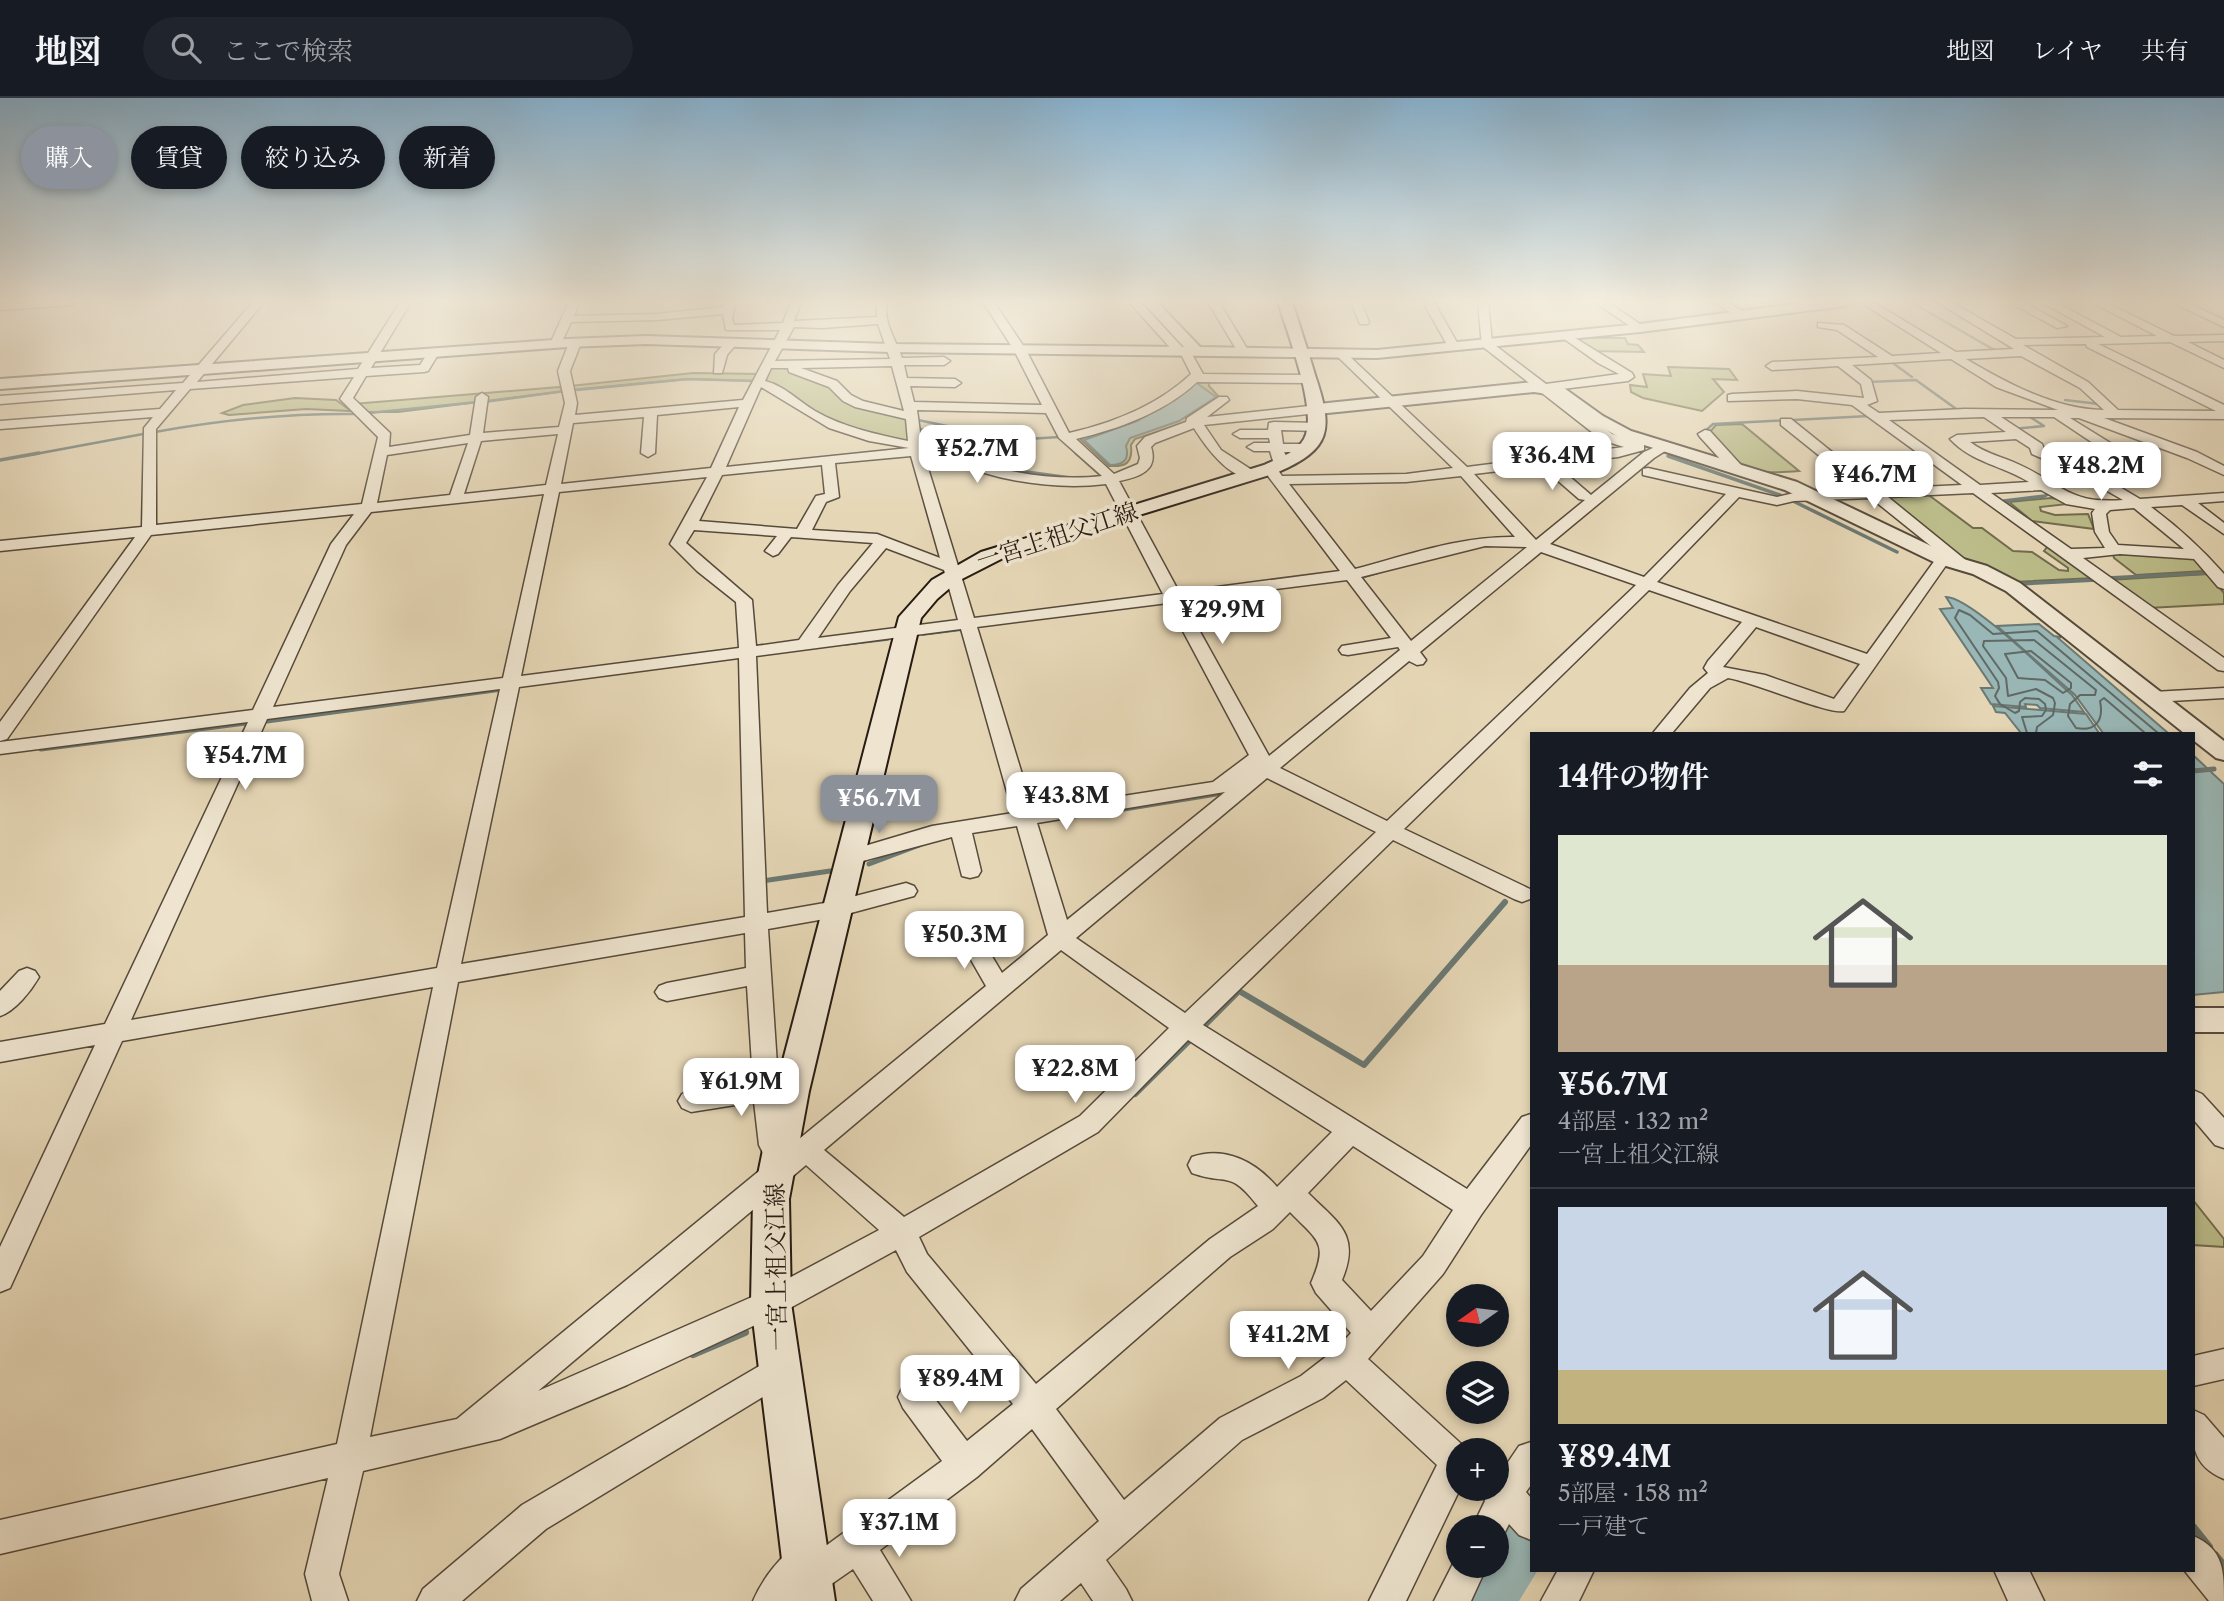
<!DOCTYPE html>
<html lang="ja">
<head>
<meta charset="utf-8">
<style>
  body { margin:0; font-family:"Libre Caslon Text","Noto Serif JP",serif; background:#20242c; color:#f1f3f6; height:100vh; display:flex; flex-direction:column; font-size:26px; white-space:nowrap }
  * { box-sizing:border-box; margin:0 }
  p { font-size:23px; color:#9ea1a6 }
  .icon { flex:none; width:38px; height:38px; fill:none; stroke:currentColor; stroke-width:2; stroke-linecap:round; stroke-linejoin:round }
  .map { position:relative; flex:1; overflow:hidden }
  .drawer { position:absolute; left:1530px; top:634px; width:665px; height:840px; display:flex; flex-direction:column; background:#171b24; border-radius:0px; box-shadow:0 4px 10px #0003 }
  .drawer>* { flex:none }
  .banner { position:absolute; left:21px; top:28px; width:665px; height:63px; display:flex; gap:14px }
  .needle { width:46px; rotate:256deg }
  .fabs { position:absolute; left:1446px; top:1186px; display:grid; gap:14px }
  .fabs a { display:grid; place-items:center; width:63px; height:63px; border-radius:50%; background:#171b24; box-shadow:0 4px 10px #0003; font-size:35px }
  .price { position:absolute; translate:-50% -60px; padding:0 16px; border-radius:14px; background:#fff; color:#222; font-size:23px; line-height:46px; filter:drop-shadow(0 2px 4px #0008) }
  .price::after { content:''; position:absolute; left:50%; top:42px; width:21px; height:16px; margin-left:-10px; background:inherit; clip-path:polygon(0 0,100% 0,50% 100%) }
  .price.on { background:#8c9099; color:#fff }
  ul { padding:0; list-style:none }
  li { display:grid; align-content:center; gap:14px; height:371px; padding:0 28px }
  li+li { border-top:2px solid #363941 }
  li span { display:grid; place-items:center; height:217px; border-radius:0px; color:#555 }
  li>.icon { margin-inline-start:auto }
  span .icon { width:126px; height:126px; fill:#fffc; stroke-width:1 }
  li b { font-size:30px }
  h2 { display:flex; justify-content:space-between; align-items:center; height:84px; padding:0 28px; font-size:30px }
  .chip { padding:0 24px; border-radius:32px; background:#171b24; box-shadow:0 4px 10px #0003; font-size:24px; line-height:63px }
  .chip.on { background:#8c9099; color:#fff }
  header { display:flex; align-items:center; gap:42px; box-sizing:border-box; height:98px; padding:0 35px; background:#171b24; border-bottom:2px solid #363941 }
  header strong { font-size:33px }
  nav { display:flex; gap:38px; margin-inline-start:auto; font-size:24px }
  .search { width:490px; height:63px; background:#20242c; display:flex; align-items:center; gap:18px; box-sizing:border-box; padding:0 24px; border-radius:38px; color:#9ea1a6; font-size:26px }
  .map>svg:first-child { display:block }
</style>
</head>
<body>
<header>
<strong>地図</strong>
<div class="search"><svg class="icon" aria-label="search" viewBox="0 0 24 24"><circle cx="10" cy="10" r="6"/><path d="M15 15l6 6"/></svg>ここで検索</div>
<nav><a>地図</a><a>レイヤ</a><a>共有</a></nav>
</header>
<div class="map">
<svg width="2224" height="1503" viewBox="0 0 2224 1503">
  <rect width="100%" height="100%" fill="#e5d6b5"/>
  <filter id="stains"><feTurbulence type="fractalNoise" baseFrequency=".00286" numOctaves="4"/><feColorMatrix values="0 0 0 0 .2 0 0 0 0 .09 0 0 0 0 .02 0 0 0 .5 -.17"/></filter>
  <radialGradient id="worn" r=".72"><stop offset=".6" stop-color="#630" stop-opacity="0"/><stop offset="1" stop-color="#630" stop-opacity=".3"/></radialGradient>
  <g fill="#bbbc89" stroke="#716c4e" stroke-width="2">
    <path d="M1589 238 1593 240H1625L1628 246 1638 247 1644 254 1590 253 1573 239Z"/>
    <path d="M768 267 803 274 833 286 847 300 912 318 915 347 856 337 759 283 688 281 570 292 569 288 693 275 763 276Z"/>
    <path d="M1668 269 1729 271 1737 282 1713 281 1724 294 1702 313 1643 300 1631 294 1630 287 1647 289 1643 276 1671 278Z"/>
    <path d="M1209 282V288L1220 300 1187 324 1135 341 1131 347C1133 365 1126 369 1109 368L1081 342 1084 338C1123 330 1155 308 1190 290V285Z"/>
    <path d="M559 289 565 293 398 314H360L352 306Z"/>
    <path d="M295 300 336 302 351 313 306 311 229 317 222 315 243 307Z"/>
    <path d="M1742 326 1799 373C1746 377 1744 374 1708 336L1716 327Z"/>
    <path d="M1926 395 1973 430H1982L2013 453 2032 454 2059 472 2068 473V470L2044 453 2048 448 2095 480 2014 484 1966 465 1884 397Z"/>
    <path d="M2051 400 2067 403 2068 406 2040 409 2041 413 2055 417 2088 416 2094 431 2032 423 2009 404Z"/>
    <path d="M2113 456 2193 458 2205 473 2136 477 2114 460Z"/>
    <path d="M2208 476 2224 495V506L2148 510 2108 482Z"/>
    <path d="M2193 1102 2224 1141V1149L2193 1147Z"/>
  </g>
  <g fill="#99b7b6" stroke="#6b7974" stroke-width="2">
    <path d="M1194 283 1216 299 1179 323 1130 340 1126 348C1130 362 1123 367 1110 367L1084 342 1137 323 1191 290Z"/>
    <path d="M1946 499C1971 499 2049 577 2072 597L2084 614 2040 610 2037 607 2025 606 2026 609 1991 606 1981 590H1993L1940 511 1953 510Z"/>
    <path d="M2039 526 2054 538 2061 539 2058 540 2168 635H2103L2075 597 1997 528Z"/>
    <path d="M1993 608 2086 616 2099 635H2021L2005 615 1996 614Z"/>
    <path d="M2193 657 2224 686V894L2193 897Z"/>
  </g>
  <g fill="none" stroke-linecap="round" stroke-linejoin="round">
    <g stroke="#606964" stroke-width="2">
      <path d="M2031 553 2071 585V590L2063 595 2045 582 2018 580 2005 556Z"/>
      <path d="M2027 635 2022 619 2042 618 2046 612 2045 606 2039 601 2025 600 2020 604 2019 613 2015 615 2000 606 1995 598 1999 590 1998 584 1955 520 1959 512 1970 517 1993 536 2037 533 2158 635"/>
      <path d="M2036 635 2037 629 2053 617 2055 605 2053 600 2036 591 2008 598 2006 580 1983 548 1984 543 2034 542 2096 592 2095 597H2080L2070 606 2068 618 2076 630C2096 634 2104 622 2100 603L2104 600 2145 635"/>
    </g>
    <g stroke="#6b7974" stroke-width="2.5">
      <path d="M1911 204 1996 253"/>
      <path d="M1890 263 1912 279"/>
      <path d="M1868 284 1916 282 1959 313"/>
      <path d="M577 292 688 281 754 283"/>
      <path d="M2065 302 2099 306 2103 309"/>
      <path d="M484 304 565 293"/>
      <path d="M369 315 478 304"/>
      <path d="M2012 331 2044 328 2030 319"/>
      <path d="M155 334C222 322 288 315 356 316"/>
      <path d="M1702 336 1713 326 1869 318"/>
      <path d="M30 357 143 336"/>
      <path d="M964 357 950 350 921 346 926 332 918 331V322L1014 342 1059 339 1078 357"/>
    </g>
    <g stroke="#6b7974" stroke-width="3.5">
      <path d="M961 355 991 369 1085 382 1104 380 1076 355"/>
      <path d="M1668 358 1780 397"/>
      <path d="M0 362 39 355"/>
      <path d="M1793 403 1897 454"/>
      <path d="M2013 412 2004 403 2045 398 2050 394"/>
      <path d="M1362 479 1379 474"/>
      <path d="M2107 480 2209 475"/>
      <path d="M2018 486 2096 482"/>
      <path d="M923 536 963 531"/>
      <path d="M845 546 888 541"/>
    </g>
    <g stroke="#6b7974" stroke-width="5">
      <path d="M267 623 502 591"/>
      <path d="M41 651 246 625"/>
      <path d="M2193 673 2214 671"/>
      <path d="M1124 711 1229 694"/>
      <path d="M869 766 922 746"/>
      <path d="M762 783 830 773"/>
    </g>
    <g stroke="#6b7974" stroke-width="6">
      <path d="M1203 929 1239 893 1364 967 1505 804"/>
      <path d="M1135 996 1193 939"/>
    </g>
    <g stroke="#6b7974" stroke-width="8">
      <path d="M693 1256 745 1234"/>
      <path d="M2193 1429 2209 1449"/>
      <path d="M2215 1457 2224 1468"/>
    </g>
    <path fill="#99b7b6" fill-rule="evenodd" d="M1531 1413V1472H1538L1519 1503H1466L1484 1468H1496C1496 1441 1505 1424 1531 1413Z"/>
    <g stroke="#564a3b" stroke-width="3">
      <g id="minor">
        <path d="M77 204 72 207 0 212V206Z"/>
        <path d="M253 204H264L197 284 358 271 400 204H411L371 270 420 267 429 253H437L439 255 428 273 424 274 366 278 353 300 390 335 389 349 470 337 476 299 482 295 488 299 483 335 559 329 565 305 558 273 569 245 575 242 581 245 570 273 577 305 575 317 743 302 780 232H726L723 216 657 222 571 224 560 248H552L550 246 569 204H579L574 218 657 216 724 209 725 204H735L732 221 734 227 783 225 791 204H801L794 223 877 219V204H887C882 223 897 244 902 260L944 259 950 263 944 267H904L907 280 955 281 961 285 955 289 910 288 914 304 1042 307 1014 252 983 204H994L1026 252 1069 335C1113 325 1158 307 1191 276L1181 256 1175 255 1129 204H1140L1183 250 1189 251 1203 276 1308 277 1314 281 1308 285 1197 284C1165 314 1119 331 1076 341L1114 376 1138 366 1140 360 1137 348 1145 339 1186 324 1187 320 1219 299H1227L1229 302 1207 319 1318 307 1324 311 1318 315 1204 327 1221 352 1255 374V380C1231 384 1205 348 1194 330L1155 345 1151 349C1159 373 1138 379 1119 383L1179 494 1340 473 1268 378V372H1278L1282 378 1406 376 1453 370 1338 259V255H1346L1467 369 1624 349 1602 342 1482 248 1478 204H1488L1492 245 1546 286 1619 276 1598 265 1563 240 1561 238 1567 235 1632 275 1634 279 1628 283 1554 292 1612 336 1644 346V352L1618 359 1555 366 1591 397 1644 354 1666 344 1673 348 1654 360 1550 446 1644 479 1726 396 1643 377V371L1648 370 1777 399 1794 395 1862 392 1781 327V321H1791L1878 391 1962 387 1852 307 1797 301 1728 303V297L1732 296 1797 293 1864 300 1861 286 1838 268 1772 272 1766 268 1772 264 1878 259 1837 232 1818 229V225L1844 227 1892 258 1941 255 1860 204H1873L1956 254 2014 251 1937 204H1951L2016 241 2105 239 2041 204H2055L2121 239 2157 238 2091 204H2105L2174 238 2224 237V243L2188 244 2224 262V270L2170 244 2098 246 2224 307V321L2104 320 2197 354 2224 368V377L2187 360 2079 320H2070L2133 359V365H2123L2054 319H2001L2042 346 2044 351 2086 369 2140 401 2224 395V403L2198 405 2224 425V436L2182 407 2151 409C2178 429 2202 451 2224 476V491L2218 489 2194 461 2120 456 2083 460 2224 560V573L2218 572 1973 395 1888 399 1968 464 1960 469 1949 463 1844 613C1829 617 1754 584 1728 580L1710 590 1672 635H1653L1690 590 1708 575 1704 570 1708 563 1742 524 1649 492 1404 731 1530 791V801L1522 804 1514 801 1393 742 1203 927 1467 1091 1522 1019 1531 1016V1047L1481 1117 1443 1176 1368 1261 1469 1353H1458V1391H1460L1406 1503H1369L1437 1367 1346 1282 1323 1300 1242 1342 1106 1462 1126 1491 1132 1503H1093L1081 1485 1060 1503H1015L1021 1491 1099 1423 1032 1331 977 1379 880 1452 911 1503H873L853 1471 820 1494 808 1499 799 1496 793 1503H753C762 1482 781 1455 802 1446L814 1451 816 1455 942 1363 903 1310 898 1299 903 1288 914 1283 925 1288 967 1343 1013 1306 907 1174 896 1152 781 1215 627 1287 500 1341 363 1373 339 1476 348 1503H312L305 1476 328 1380 0 1456V1422L337 1346 433 889 122 943 10 1190 0 1194V1149L95 947 0 964V944L105 926 248 624 0 656V644L253 612 331 446 354 416 151 437 7 641 0 643V624L135 439 0 453V443L142 429 144 330 153 319 0 331V323L160 311 176 292 0 306V298L183 285ZM878 226 890 261 775 263 794 229 822 230ZM2086 246 2087 249 2216 313 2118 312 2088 284 2023 247ZM2021 258 2080 290 2104 312C2056 312 2007 285 1966 261ZM1951 261 1996 289 2058 312 1965 311 1879 315 1867 307 1877 303 1871 282 1852 267ZM892 268 904 313 863 303 851 297 837 283 801 270ZM771 270H788L789 274 829 289 843 303 855 309 906 321 908 343C876 336 845 330 815 313 798 303 785 288 765 283ZM354 279 340 301 378 339 362 406 156 427V331L190 291ZM761 289 829 330 869 343 909 350 726 369ZM739 309 711 370 561 386 573 325 644 319 641 355 648 359 655 355 657 317ZM917 312 1046 315 1059 340 1102 378C1067 382 1026 378 991 368 968 362 947 350 922 349ZM1984 319 2006 334 1957 337 1950 341C1971 364 2003 368 2029 384L1980 387 1889 322ZM558 336 546 387 464 396 481 343ZM2016 341 2030 350 2032 356 2076 375 2123 402C2069 406 2063 387 2020 367 2002 358 1987 357 1970 344ZM468 345 450 397 377 405 387 357ZM924 357C945 358 962 368 981 374 1020 386 1066 391 1106 386L1163 496 974 520ZM911 358 940 460 877 436 812 432 826 404 839 399 835 365ZM822 367 825 396 816 398 797 431 699 423 722 377ZM1541 368 1579 401 1585 402 1536 442 1474 376ZM1461 378 1515 439C1460 438 1408 457 1355 471L1289 386 1406 384ZM707 379 670 446 697 473 736 504 739 550 521 578 559 394ZM2041 392 2066 406 2095 411 2092 415 2095 434 2105 450 2071 451 1991 395ZM544 396 503 580 273 609 346 447 371 414ZM1739 399 1777 407 1794 403 1871 400 1942 457 1938 458 1867 556 1657 484ZM2134 410 2184 451 2118 447 2109 434 2106 416 2110 412ZM694 432 777 438 765 453 773 458 778 456 791 439 873 445 838 487 799 542 756 548 752 502 686 445ZM1485 448 1527 449 1411 543 1361 479ZM886 450 944 472 958 522 818 540 850 493ZM1541 454 1636 487 1387 723 1280 670 1409 563 1417 567 1423 566 1426 562 1420 554ZM1347 482 1391 540 1342 548 1339 552 1342 556 1348 557 1398 549 1400 552 1269 658 1183 503ZM1168 505 1249 657 1213 684 1033 712 977 529ZM1756 529 1860 566 1834 601 1765 577 1723 569ZM961 531 1013 715 932 728 841 755 837 760 841 765 848 767 952 739 962 778 970 780 978 778 981 773 972 735 1017 728 1048 837 1002 875 974 828 966 826 958 828 955 834 986 888 782 1055 785 1047 780 1002 788 999 792 992 788 985 778 982 768 831 836 819 914 798 917 793 914 788 906 785 836 803 767 815 756 558ZM739 560 745 819 461 866 519 589ZM500 591 437 870 131 922 267 621ZM1267 680 1376 734 1185 915 1076 840ZM1225 694 1067 822 1037 725ZM745 835 746 870 667 885 659 888 655 894 659 900 667 903 747 888 753 983 691 992 682 996 678 1003 682 1010 691 1014 754 1004 759 1047 763 1055 772 1058 781 1055 457 1321 370 1339 458 884ZM1061 852 1169 930 1080 1018 904 1119 824 1052ZM1188 942 1332 1034 1277 1089C1257 1065 1225 1047 1192 1059L1188 1067 1192 1075C1229 1088 1229 1071 1258 1108L1210 1141 1036 1286 927 1156 919 1139 1098 1034ZM1353 1048 1453 1112 1423 1158 1371 1213 1342 1182C1361 1136 1338 1125 1308 1095ZM806 1067 879 1132 761 1195 538 1293ZM1290 1114C1318 1143 1329 1144 1311 1185L1316 1195 1351 1235 1336 1251 1301 1278 1220 1320 1124 1402 1056 1311 1230 1159 1273 1131Z"/>
        <path d="M1208 204H1219L1249 254 1247 256H1239Z"/>
        <path d="M1351 204H1361L1369 224 1368 226H1360Z"/>
        <path d="M1423 204H1434L1460 250 1458 252H1450Z"/>
        <path d="M1594 204H1607L1646 230 1636 232Z"/>
        <path d="M1714 204H1728L1749 218 1740 220Z"/>
        <path d="M2009 204H2023L2067 228 2057 230Z"/>
        <path d="M2171 204H2186L2224 222V229Z"/>
        <path d="M727 243 737 245 727 257 722 275H714L715 256Z"/>
        <path d="M1274 324 1319 325 1325 329 1319 333 1281 332 1283 346H1306L1313 350 1306 354H1284L1290 365 1283 369 1273 363 1270 353H1254L1247 349 1254 345H1270L1269 340H1240L1233 336 1240 332H1268L1269 325Z"/>
        <path d="M1705 332 1710 333 1741 367V373H1731L1700 339 1698 336Z"/>
        <path d="M2224 590V600L2153 604 2144 599 2153 594Z"/>
        <path d="M27 870 35 873 39 879C31 893 15 913 0 918V893L19 873Z"/>
        <path d="M2193 992 2202 996 2224 1020V1050L2215 1047 2193 1021Z"/>
        <path d="M2224 1251V1281L2193 1288V1258Z"/>
        <path d="M778 1257 789 1261 793 1272 789 1283 546 1431 462 1503H417L423 1491 522 1407Z"/>
        <path d="M2193 1312 2204 1317 2224 1340V1381C2190 1367 2192 1343 2193 1312Z"/>
        <path d="M1531 1344V1387L1526 1394 1531 1400V1442L1519 1437 1509 1426 1501 1442 1496 1444V1430H1472L1485 1403 1480 1391H1496V1375L1500 1376 1519 1348Z"/>
        <path d="M2193 1438C2224 1451 2224 1473 2224 1503H2209L2184 1472H2193Z"/>
        <path d="M1458 1456V1468H1487L1471 1503H1434Z"/>
        <path d="M1558 1472H1594L1579 1503H1541Z"/>
        <path d="M1994 1472H2029L2044 1503H2008Z"/>
      </g>
    </g>
    <g stroke="#564a3b" stroke-width="4">
      <g id="tertiary">
        <path d="M1143 204H1157L1200 249 1377 252 1640 226 1810 204H1851L1845 208 1640 234 1377 260 890 254 646 246 567 249 0 291V281L567 241 646 238 890 246 1184 249Z"/>
        <path d="M1534 284 1564 290 1603 318 1631 333 1797 384 1950 457 1987 468 2020 485 2224 643V662L2216 660 2193 642V635H2184L2006 493 1973 476 1936 465 1785 392 1619 339 1591 324 1554 297 1534 294 1318 316 1310 311 1318 306Z"/>
        <rect x="2193" y="910" width="31" height="24"/>
      </g>
    </g>
    <g stroke="#271b12" stroke-width="4">
      <path id="secondary" d="M1278 204H1292C1300 229 1308 253 1315 277 1333 331 1333 351 1276 375L1009 457 958 483 937 501 921 520 809 993 789 1101 791 1205 835 1503H787L751 1205 753 1101 775 993 899 519 932 482 981 454 1264 367C1277 361 1296 355 1304 341 1319 315 1287 234 1278 204Z"/>
    </g>
    <use href="#minor" fill="#eee4cf" fill-rule="evenodd"/>
    <use href="#tertiary" fill="#eee4cf" fill-rule="evenodd"/>
    <use href="#secondary" fill="#eee4cf" fill-rule="evenodd"/>
  </g>
  <linearGradient id="sky" x2="0" y2="1"><stop stop-color="#88b5d4"/><stop offset="0.49" stop-color="#f3edde"/><stop offset="1" stop-color="#f3edde" stop-opacity="0"/></linearGradient>
  <rect width="2224" height="415" fill="url(#sky)"/>
  <g text-anchor="middle" dominant-baseline="central" stroke-width="7" stroke-linejoin="round" paint-order="stroke">
    <g font-size="24" fill="#271b12" stroke="#eee4cf">
      <text transform="translate(1057 438) rotate(-18)">一宮上祖父江線</text>
      <text transform="translate(776 1169) rotate(-91)">一宮上祖父江線</text>
    </g>
  </g>
  <rect width="100%" height="100%" filter="url(#stains)"/>
  <rect width="100%" height="100%" fill="url(#worn)"/>
</svg>
<div class="fabs">
<a><svg class="needle" viewBox="-14 -14 28 28"><path d="M0-13l5 13h-10z" fill="#e53935"/><path d="M0 13l5-13h-10z" fill="#9ea1a6"/></svg></a>
<a><svg class="icon" aria-label="layers" viewBox="0 0 24 24"><path d="M12 4l9 5-9 5-9-5zM3 14l9 5 9-5"/></svg></a>
<a>+</a>
<a>−</a>
</div>
<b class="price" style="left:977px;top:387px">¥52.7M</b>
<b class="price" style="left:1552px;top:394px">¥36.4M</b>
<b class="price" style="left:2101px;top:404px">¥48.2M</b>
<b class="price" style="left:1874px;top:413px">¥46.7M</b>
<b class="price" style="left:1222px;top:548px">¥29.9M</b>
<b class="price" style="left:245px;top:694px">¥54.7M</b>
<b class="price" style="left:1066px;top:734px">¥43.8M</b>
<b class="price on" style="left:879px;top:737px">¥56.7M</b>
<b class="price" style="left:964px;top:873px">¥50.3M</b>
<b class="price" style="left:1075px;top:1007px">¥22.8M</b>
<b class="price" style="left:741px;top:1020px">¥61.9M</b>
<b class="price" style="left:1288px;top:1273px">¥41.2M</b>
<b class="price" style="left:960px;top:1317px">¥89.4M</b>
<b class="price" style="left:899px;top:1461px">¥37.1M</b>
<div class="banner">
<a class="chip on">購入</a>
<a class="chip">賃貸</a>
<a class="chip">絞り込み</a>
<a class="chip">新着</a>
</div>
<section class="drawer">
<h2>14件の物件<svg class="icon" aria-label="filters" viewBox="0 0 24 24"><path d="M4 7h16M4 17h16"/><circle cx="9" cy="7" r="2"/><circle cx="15" cy="17" r="2"/></svg></h2>
<ul>
<li><span style="background:linear-gradient(#dfe7d0 60%,#b9a48a 0)"><svg class="icon" aria-label="home" viewBox="0 0 24 24"><path d="M3 11l9-7 9 7M6 9v11h12V9"/></svg></span><div><b>¥56.7M</b><p>4部屋 · 132 m²</p><p>一宮上祖父江線</p></div></li>
<li><span style="background:linear-gradient(#c9d6e8 75%,#c2b280 0)"><svg class="icon" aria-label="home" viewBox="0 0 24 24"><path d="M3 11l9-7 9 7M6 9v11h12V9"/></svg></span><div><b>¥89.4M</b><p>5部屋 · 158 m²</p><p>一戸建て</p></div></li>
</ul>
</section>
</div>
</body>
</html>
